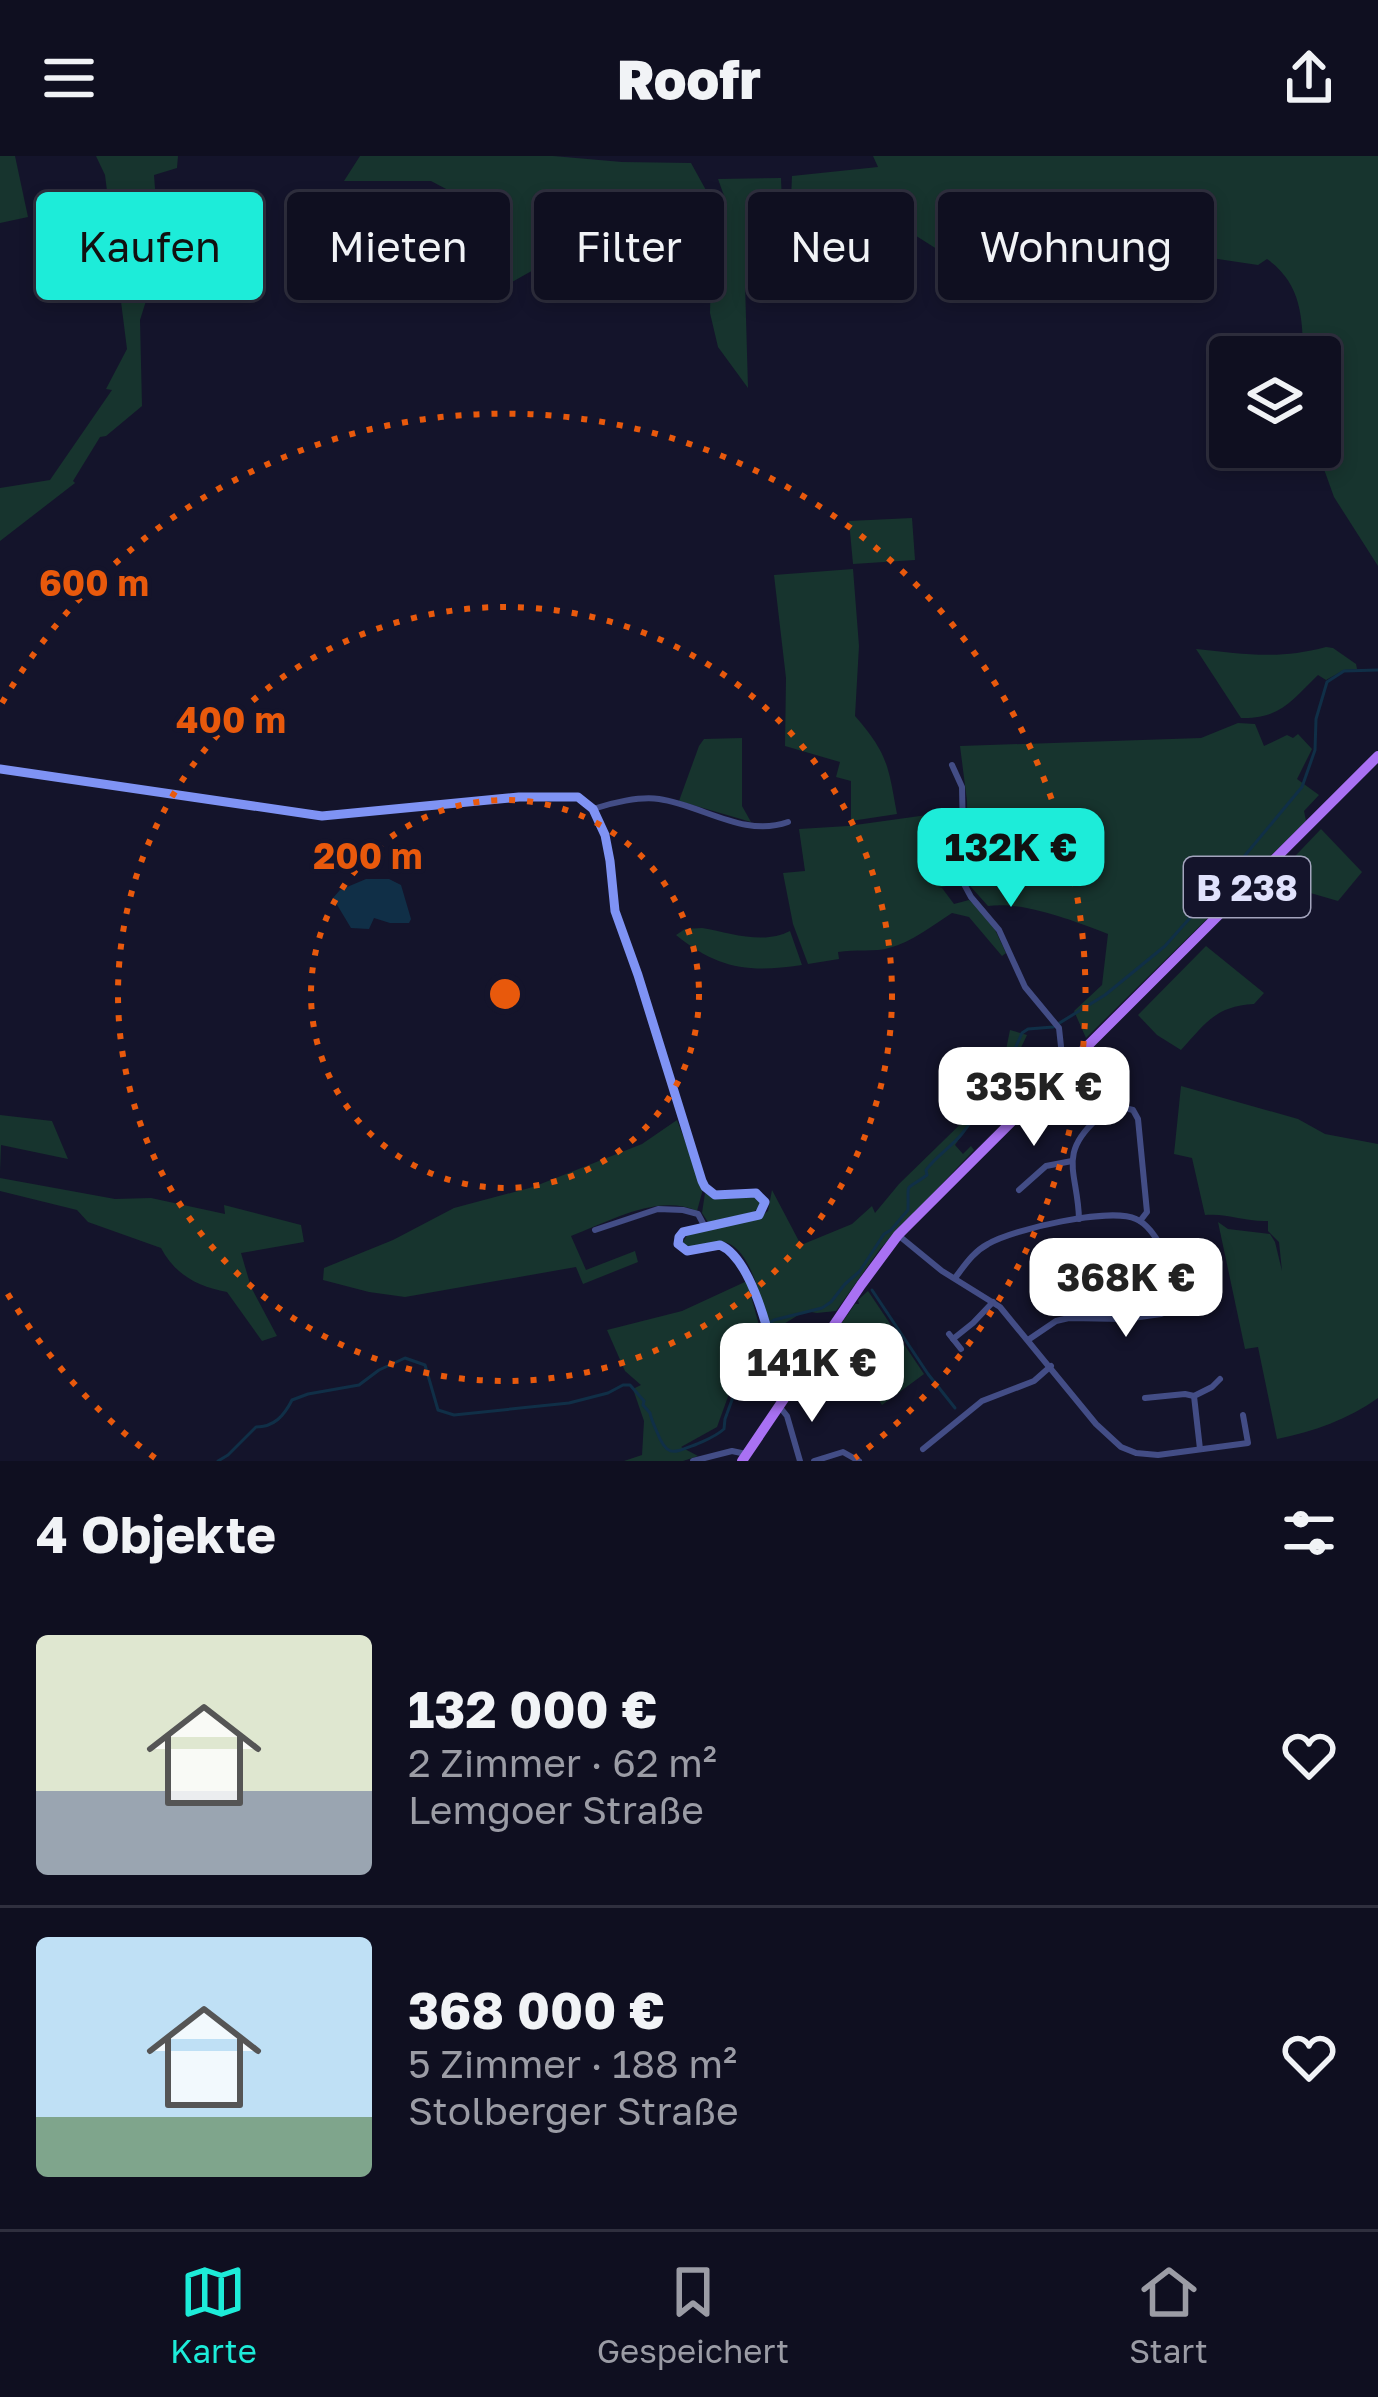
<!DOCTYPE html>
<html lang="de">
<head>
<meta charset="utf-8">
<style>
  body { margin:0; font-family:"Golos Text",sans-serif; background:#181829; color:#f1f3f6; height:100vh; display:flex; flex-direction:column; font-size:45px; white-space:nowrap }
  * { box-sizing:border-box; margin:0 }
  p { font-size:39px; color:#9b9ca5 }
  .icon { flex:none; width:66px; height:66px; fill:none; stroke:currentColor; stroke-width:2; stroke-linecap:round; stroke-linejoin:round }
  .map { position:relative; height:1305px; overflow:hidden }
  .side { display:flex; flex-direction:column; background:#0f0f20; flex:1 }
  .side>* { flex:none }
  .top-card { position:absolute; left:36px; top:36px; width:1308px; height:108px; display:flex; gap:24px }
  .buttons { position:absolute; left:1209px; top:180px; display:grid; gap:24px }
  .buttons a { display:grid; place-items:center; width:132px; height:132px; border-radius:12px; background:#0f0f20; box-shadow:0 6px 18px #0003,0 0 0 3px #2f2f3e; font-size:60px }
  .price { position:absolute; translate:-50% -102px; padding:0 27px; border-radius:24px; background:#fff; color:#222; font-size:39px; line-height:78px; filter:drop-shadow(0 3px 6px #0008) }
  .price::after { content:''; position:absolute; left:50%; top:72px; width:36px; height:27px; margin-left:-18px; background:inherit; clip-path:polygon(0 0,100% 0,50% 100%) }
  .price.selected { background:#1decd9; color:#111 }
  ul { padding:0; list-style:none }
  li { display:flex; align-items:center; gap:36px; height:300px; padding:0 36px }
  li+li { border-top:3px solid #2f2f3e }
  li span { display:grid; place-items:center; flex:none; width:336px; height:240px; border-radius:12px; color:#555 }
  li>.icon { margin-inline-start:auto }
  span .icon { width:144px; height:144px; fill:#fffc; stroke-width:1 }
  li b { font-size:51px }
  h2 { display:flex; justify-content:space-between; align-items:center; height:144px; padding:0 36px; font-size:51px }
  .pill { padding:0 42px; border-radius:12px; background:#0f0f20; box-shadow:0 6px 18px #0003,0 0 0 3px #2f2f3e; font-size:42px; line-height:108px }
  .pill.selected { background:#1decd9; color:#111 }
  header { display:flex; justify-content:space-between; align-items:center; height:156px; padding:0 36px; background:#0f0f20; font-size:54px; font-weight:800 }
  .menu { display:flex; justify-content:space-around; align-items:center; height:168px; border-top:3px solid #2f2f3e; background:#0f0f20; font-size:33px; color:#9b9ca5 }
  .menu a { display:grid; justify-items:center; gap:6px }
  .menu .selected { color:#1decd9 }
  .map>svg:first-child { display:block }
</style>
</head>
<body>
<header><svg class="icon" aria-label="menu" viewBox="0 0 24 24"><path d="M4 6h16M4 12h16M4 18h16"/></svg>Roofr<svg class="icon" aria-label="share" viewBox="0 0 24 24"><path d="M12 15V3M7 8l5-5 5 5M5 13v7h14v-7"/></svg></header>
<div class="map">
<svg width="1378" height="1305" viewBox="0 0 1378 1305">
  <rect width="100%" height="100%" fill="#14142b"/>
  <g fill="#17342e">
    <path d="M0 0H15L28 61 0 67Z"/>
    <path d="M96 0H178L177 12 154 19 160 100 140 164 142 250 106 280 100 281 73 325 75 327 0 385V332L50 324 112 234 106 233 127 193 105 19Z"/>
    <path d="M360 0H553L622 6 691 7 707 36 727 48 718 23 781 22 782 49 775 69 796 65 791 43 792 20 878 11 873 0H1378V410L1334 341 1316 291H1320V201H1303C1303 161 1301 127 1267 103L1258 109 1131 90 1007 81 963 74 940 95 910 76 897 74 880 113 823 126 745 127 748 232 718 191 710 157 711 117 569 94 496 135 448 34 431 25H344Z"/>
    <path d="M912 362 915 404 853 408 849 365Z"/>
    <path d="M853 413 859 490 855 560C888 598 888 609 897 658L851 665V625L836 621 840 606 785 590 786 522 774 419Z"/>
    <path d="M1326 491 1333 492 1356 508 1357 513 1344 514 1326 524 1318 519C1292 544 1281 563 1241 562L1196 493C1244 498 1278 504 1326 491Z"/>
    <path d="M1238 567 1255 568 1264 590 1287 579 1293 582 1298 578 1312 593 1297 623 1319 639 1304 655 1306 665 1086 882 1074 855 1102 829 1108 778C1074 765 1023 745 988 750L971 731 968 721 967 645 960 590 1201 582Z"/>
    <path d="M742 582V650L751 666 679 645 699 590 704 583Z"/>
    <path d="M956 655 960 659 959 727 938 732H942L954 748 969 744 989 761 1006 797 1002 800 969 761 952 757C933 769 912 786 889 792 877 796 854 793 838 796L839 803 808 808 793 768 783 717 805 715 799 673 848 670Z"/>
    <path d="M1321 673 1362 716 1338 745 1307 736 1278 718Z"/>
    <path d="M702 772C731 777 763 789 790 775L802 809C749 817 718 813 676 779L685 773Z"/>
    <path d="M1206 790 1264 837 1254 848C1215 850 1205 868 1181 894L1157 879 1138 859Z"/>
    <path d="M1010 874 1027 879 1002 932 1011 940 1044 909 1053 918 1001 968 981 951 955 989 963 998 971 990 974 994 880 1093 836 1155 817 1157 805 1155 769 1177C764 1152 753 1098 728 1087 717 1082 700 1090 688 1092L682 1087 688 1078 757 1063 768 1055 772 1034 801 1089 852 1068 872 1050 875 1057 899 1028 980 949 1003 909Z"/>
    <path d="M1181 930 1298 963 1325 978 1378 988V1242C1349 1263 1313 1276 1277 1283L1258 1191 1245 1193 1218 1066 1228 1073 1270 1078 1275 1086 1282 1115 1279 1086 1268 1075V1065C1245 1066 1228 1057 1205 1059L1192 1002 1174 998Z"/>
    <path d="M0 959 52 965 68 1003 1 989 0 1016Z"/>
    <path d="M677 964 703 1033 697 1055C657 1037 609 1066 571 1080L586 1114 635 1095 638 1106 583 1128 576 1111 405 1141 369 1136 323 1124 324 1112 393 1084 454 1052 533 1031 642 988Z"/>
    <path d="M0 1022 115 1043 151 1042 225 1058 224 1049 301 1069 304 1086 241 1097 251 1131 277 1180 262 1185 227 1136C199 1131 175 1119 161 1092L88 1066 77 1054 0 1035Z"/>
    <path d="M705 1037 719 1043 756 1041 760 1045 759 1052 753 1056 708 1066 702 1057Z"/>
    <path d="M747 1125 760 1173 739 1181 742 1202 717 1271 681 1291 698 1300 683 1305H624L642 1299 644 1265 633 1233 641 1229 625 1215 607 1174 682 1155Z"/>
    <path d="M868 1135 924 1218 882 1249 835 1177 855 1148H859L858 1144Z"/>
  </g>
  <path fill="#102f47" d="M366 723H389L401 729 411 763 409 767H390L374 762 369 773 351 772 333 742 340 734Z"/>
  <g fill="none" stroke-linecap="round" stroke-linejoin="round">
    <g stroke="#102f47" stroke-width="3">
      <path d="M872 1134 928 1218 955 1252"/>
      <path d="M218 1305 228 1299 256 1271C274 1271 284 1260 292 1244L308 1238 359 1229 379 1214 405 1202 425 1209 438 1254 454 1259 569 1247 608 1237 623 1229H630L644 1245 643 1249 650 1257C651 1263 654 1269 657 1276 667 1302 673 1297 697 1288 708 1283 715 1281 724 1273L725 1263 743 1214 744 1189 747 1182 774 1164 822 1152 831 1146 845 1128 860 1115 884 1078 891 1074 908 1054C909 1023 903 1037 927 1019L926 1014C936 1000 951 991 961 979 987 947 1006 915 1022 877L1028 873 1053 871 1105 839 1165 790 1237 709 1302 631 1315 594 1316 563 1327 526 1344 515 1378 514"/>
    </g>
    <g stroke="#434d86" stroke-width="6">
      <path d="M952 609 962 631 964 728 971 741 999 774 1025 831 1059 872 1063 909"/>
      <path d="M593 653C611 647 640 640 659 643 702 649 744 682 788 666"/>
      <path d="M1067 934 1096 964"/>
      <path d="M1019 1034 1046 1010 1072 1005"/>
      <path d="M1079 1063C1078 1017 1057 999 1097 963 1110 952 1116 949 1133 954L1138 963 1147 1056 1140 1065"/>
      <path d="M595 1074 658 1053 683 1054 698 1058 705 1071"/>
      <path d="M898 1079 942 1115 1000 1151 1096 1268 1121 1291 1136 1297 1158 1299 1248 1287 1243 1259"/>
      <path d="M955 1122C965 1109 973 1096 988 1088 1013 1073 1110 1051 1136 1063 1150 1069 1158 1086 1167 1099 1180 1118 1185 1127 1177 1151L1161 1158 1125 1163 1069 1162 1056 1165 1028 1184"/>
      <path d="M949 1178 961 1193"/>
      <path d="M953 1183 973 1167 993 1146"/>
      <path d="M1145 1242 1185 1238 1194 1240"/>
      <path d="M779 1250 787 1260 800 1305"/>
      <path d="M923 1293 982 1245 1034 1225 1051 1210"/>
      <path d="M1200 1293 1194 1240 1212 1231 1220 1223"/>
      <path d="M693 1305 732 1295 746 1298"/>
      <path d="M814 1305 843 1296 859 1305"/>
    </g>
    <path stroke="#7f93f4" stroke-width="9" d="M0 613 322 660 519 641H578L593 653 605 679 610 705 615 755 638 819 702 1025 705 1031 715 1039 756 1037 765 1046 759 1059 683 1076 679 1081 678 1088 687 1095 720 1089C755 1104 773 1195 782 1231L789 1235"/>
    <path stroke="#a971f3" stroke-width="10" d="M742 1305 861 1129 898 1079 1378 600"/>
  </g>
  <g fill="none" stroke="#e8590c" stroke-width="6" stroke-dasharray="6 12">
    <circle cx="505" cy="838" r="194"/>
    <circle cx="505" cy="838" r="387"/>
    <path d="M155 1302A581 581 0 0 1 2 1128M2 547A581 581 0 1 1 855 1302"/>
  </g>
  <g text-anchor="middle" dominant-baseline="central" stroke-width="9" stroke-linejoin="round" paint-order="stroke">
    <rect fill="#14142b" stroke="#a3a4bd" stroke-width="3" x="1184" y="701" width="126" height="60" rx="9"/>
    <g font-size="36" font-weight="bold" fill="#e0e2fc">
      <text x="1247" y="731">B 238</text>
    </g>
  </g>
  <circle cx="505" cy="838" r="18" fill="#e8590c" stroke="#14142b" stroke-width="6"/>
  <g font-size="36" text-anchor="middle" font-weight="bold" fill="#e8590c" stroke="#14142b" stroke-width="9" stroke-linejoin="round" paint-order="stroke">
    <text x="94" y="440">600 m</text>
    <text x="231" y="577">400 m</text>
    <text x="368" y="713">200 m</text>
  </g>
</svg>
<div class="buttons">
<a><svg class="icon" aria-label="layers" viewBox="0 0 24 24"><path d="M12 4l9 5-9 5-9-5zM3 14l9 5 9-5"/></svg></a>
</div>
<b class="price selected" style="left:1011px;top:754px">132K €</b>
<b class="price" style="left:1034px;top:993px">335K €</b>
<b class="price" style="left:1126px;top:1184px">368K €</b>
<b class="price" style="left:812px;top:1269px">141K €</b>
<div class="top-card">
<a class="pill selected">Kaufen</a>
<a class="pill">Mieten</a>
<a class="pill">Filter</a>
<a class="pill">Neu</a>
<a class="pill">Wohnung</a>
</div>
</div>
<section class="side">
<h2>4 Objekte<svg class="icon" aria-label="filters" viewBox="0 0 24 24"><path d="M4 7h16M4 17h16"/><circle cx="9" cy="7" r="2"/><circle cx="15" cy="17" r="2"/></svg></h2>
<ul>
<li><span style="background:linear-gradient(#dfe7d0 65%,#9aa5b1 0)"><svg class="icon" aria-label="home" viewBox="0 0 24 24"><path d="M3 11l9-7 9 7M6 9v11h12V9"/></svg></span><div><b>132 000 €</b><p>2 Zimmer · 62 m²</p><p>Lemgoer Straße</p></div><svg class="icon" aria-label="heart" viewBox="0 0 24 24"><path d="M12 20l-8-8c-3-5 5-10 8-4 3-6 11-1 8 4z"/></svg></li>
<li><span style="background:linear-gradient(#bfe0f5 75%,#7fa58c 0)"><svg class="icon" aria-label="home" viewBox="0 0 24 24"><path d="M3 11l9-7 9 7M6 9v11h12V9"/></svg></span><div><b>368 000 €</b><p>5 Zimmer · 188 m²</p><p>Stolberger Straße</p></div><svg class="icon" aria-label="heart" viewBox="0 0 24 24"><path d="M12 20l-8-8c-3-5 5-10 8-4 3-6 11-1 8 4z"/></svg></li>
</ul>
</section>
<nav class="menu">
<a class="selected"><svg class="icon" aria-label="map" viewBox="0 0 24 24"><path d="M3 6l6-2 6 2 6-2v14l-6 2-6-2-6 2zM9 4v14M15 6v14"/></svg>Karte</a>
<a><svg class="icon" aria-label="saved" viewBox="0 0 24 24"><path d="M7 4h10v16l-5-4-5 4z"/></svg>Gespeichert</a>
<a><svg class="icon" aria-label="home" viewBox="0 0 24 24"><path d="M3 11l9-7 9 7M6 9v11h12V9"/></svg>Start</a>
</nav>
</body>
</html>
